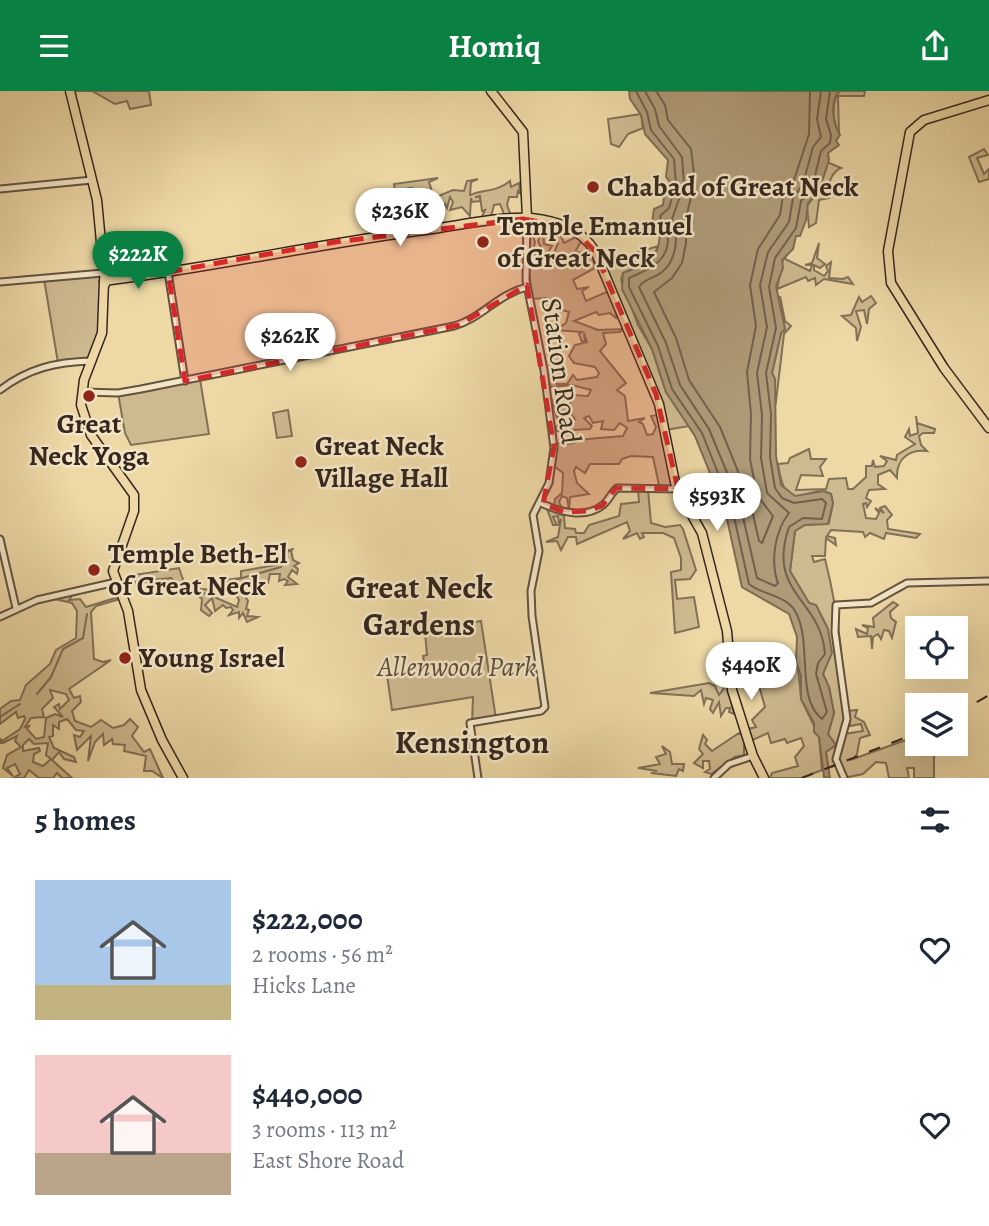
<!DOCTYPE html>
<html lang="en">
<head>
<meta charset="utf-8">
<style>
  body { margin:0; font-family:Alegreya,serif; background:#f2f2f3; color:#1f2937; height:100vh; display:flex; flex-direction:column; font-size:26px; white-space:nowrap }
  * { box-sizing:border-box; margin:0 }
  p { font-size:23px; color:#747a83 }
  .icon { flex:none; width:38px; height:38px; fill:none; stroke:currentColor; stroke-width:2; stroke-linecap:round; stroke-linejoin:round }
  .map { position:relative; height:687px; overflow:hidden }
  .panel { display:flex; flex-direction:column; background:#fff; flex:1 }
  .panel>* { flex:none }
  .tools { position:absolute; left:905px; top:525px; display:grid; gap:14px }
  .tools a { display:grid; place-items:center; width:63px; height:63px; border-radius:0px; background:#fff; box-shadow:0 7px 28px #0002; font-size:35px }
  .price { position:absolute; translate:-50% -60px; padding:0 16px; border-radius:24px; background:#fff; color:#222; font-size:23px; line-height:46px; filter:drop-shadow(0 2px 4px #0008) }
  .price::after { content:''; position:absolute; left:50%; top:42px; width:21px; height:16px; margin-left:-10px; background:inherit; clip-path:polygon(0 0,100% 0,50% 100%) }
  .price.active { background:#0b8043; color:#fff }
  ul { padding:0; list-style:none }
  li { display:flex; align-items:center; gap:21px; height:175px; padding:0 35px }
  li span { display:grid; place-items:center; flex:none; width:196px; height:140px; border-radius:0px; color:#555 }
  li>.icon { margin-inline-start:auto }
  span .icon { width:84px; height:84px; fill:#fffc; stroke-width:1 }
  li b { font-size:30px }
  h2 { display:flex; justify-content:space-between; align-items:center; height:84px; padding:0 35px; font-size:30px }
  header { display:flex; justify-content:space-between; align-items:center; height:91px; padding:0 35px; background:#0b8043; color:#fff; font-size:32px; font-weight:600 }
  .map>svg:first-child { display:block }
</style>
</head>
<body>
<header><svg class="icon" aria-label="menu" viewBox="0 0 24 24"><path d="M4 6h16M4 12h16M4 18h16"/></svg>Homiq<svg class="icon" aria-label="share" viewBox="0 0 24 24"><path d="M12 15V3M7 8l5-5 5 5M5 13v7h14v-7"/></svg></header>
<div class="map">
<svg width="989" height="687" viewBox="0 0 989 687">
  <rect width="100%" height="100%" fill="#edd8a6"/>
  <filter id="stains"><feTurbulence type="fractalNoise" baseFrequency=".00286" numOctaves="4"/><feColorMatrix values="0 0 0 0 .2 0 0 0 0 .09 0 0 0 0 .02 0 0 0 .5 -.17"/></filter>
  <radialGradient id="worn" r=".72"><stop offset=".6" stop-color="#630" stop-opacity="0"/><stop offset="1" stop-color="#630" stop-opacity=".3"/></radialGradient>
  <g fill="#ceba8f" stroke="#827057" stroke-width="2" fill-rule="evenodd">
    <path d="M71 0H149L151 14 130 18 127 10 115 13 92 0Z"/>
    <path d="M840 0H865L864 5H838L839 41C831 31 832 8 840 0Z"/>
    <path d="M641 23 643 37 628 43 619 56 611 53 608 28Z"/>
    <path d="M984 58 988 64 977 67 984 83 989 78V88L979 91 969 66Z"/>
    <path d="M827 71 841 77C831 81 826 96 829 107L819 109 816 132 809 136 807 115 816 103Z"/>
    <path d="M438 87 429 91 434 107 453 99 464 100 467 90 478 88 471 91 470 104C484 98 497 101 510 90L511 96 519 92 520 102 518 100 517 106H509L507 114 510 122 506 128 500 113 494 114 491 126 481 128 485 119 482 120 480 105 475 106H480V110L472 111 471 107 470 125 462 116 450 119 453 111 450 106 447 117 445 113 443 117 437 110V118L442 120 435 125 437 131 416 137 418 132 408 134 416 124 401 110 411 97 400 99 397 114 394 93Z"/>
    <path d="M530 129 568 140 560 143 564 152 578 145 583 147 575 161 592 163 595 177 573 189 577 198 589 196 582 200 586 210 609 200 601 178 635 170 638 161 658 155 652 169 623 182 621 189 638 234 652 258 666 301 689 335 666 339 617 222 616 227 610 222 599 224 596 221 574 230 598 239 623 238 620 241 603 242 606 253 600 260 626 292 617 299 625 305 628 330 645 327 639 331 643 333 647 344 653 343 656 336 651 325 658 324 678 398 660 399 653 366 631 365 622 368 619 373H590L585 382 576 376 574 380 577 392 589 403 570 406 569 419 567 407 562 405 559 411 562 417 553 420 564 425 565 437 575 438 576 442H584L589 434 619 425 621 413 639 411 638 398 648 399 651 432 665 436 680 434 683 438 696 479 690 488 675 489 677 508 694 506 699 536 675 542 671 481 681 479V467L674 447 663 442H642L644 446 640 448 637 442 623 448 630 440 627 431 577 453 576 446H568L561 459 557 450 546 451 558 446 561 428 559 434 558 425 553 426 557 434H553L547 418 554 416 555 408 562 402 563 382 553 374 557 352 569 353 587 348 623 345 627 337 620 332 614 339 601 338 603 330 593 332 589 325 584 327 592 335 590 338 555 340 557 335H566L575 328 568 320 557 327 550 306 555 314H570L572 304 588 305 591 299 572 294 551 296 546 284H552L557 293H567L573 284 577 289 597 286 599 282 595 276 574 272 569 265 575 254 587 251 584 242 585 250 582 251 579 243 582 241 555 239 566 232 569 221 555 217 546 207 532 208 529 178 536 170 545 176 552 169 530 162 529 176V134L535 151 534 155 537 158 541 157 538 150 543 137 544 153 552 155 547 163 554 162 558 152 547 136Z"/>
    <path d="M819 152 817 167 825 173 820 177 814 174V179L824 185 828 180 826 175 831 171 829 187 843 188 848 186 853 193 824 188 816 194 815 187 808 190 806 186 777 198 784 164 787 163 785 168 810 180 812 174H805L812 172Z"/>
    <path d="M103 182 105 218 92 270 58 272 44 188Z"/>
    <path d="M780 205 785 230 791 235 784 243 776 310C772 301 778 291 772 282L781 242 785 239Z"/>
    <path d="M871 205 876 212 869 218 867 233 864 219 856 220 861 236 857 250 856 237 842 225 851 224 859 206 862 211Z"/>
    <path d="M200 288 209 343 131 354 125 342 118 302Z"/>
    <path d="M288 319 292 345 277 347 273 322Z"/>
    <path d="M916 325 917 332 935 338 934 342H923L919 345 921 354 927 360C910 358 896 367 897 387L890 379 878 384V393L885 398 869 399 866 407 871 410 867 416 866 412 863 413 866 427 876 428 879 422 875 417 884 422 880 417 885 415 892 424 887 429 888 438 920 443 916 447 886 442 884 448 870 442 865 446 863 441 831 439 827 445 835 447 836 454 826 447 825 465H812L814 471 825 468C839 523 846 586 844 643L863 640 861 633 850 635 849 620 857 619 855 626 864 631 870 644 860 647 857 663 853 668 917 645V650L910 652 934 653V687H914V677H907L909 687H889L886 672 876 671 863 683 844 687 838 674 828 677 826 661 836 654 828 643 834 622 829 596 823 583 828 538 816 514 809 512 790 480 795 440 805 434 829 432 833 412 831 403C806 390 787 432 778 373L788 372 790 367 809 358 811 368H826L820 376 823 385 801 384 796 399 826 398 829 388 846 387 848 398H853L866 386V375H872L873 369 875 376 884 375 887 370 880 365 896 369 897 364 915 353 905 346 909 338 910 345 918 342Z"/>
    <path d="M291 459 293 469 299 472 294 475 298 478 297 483 292 479 288 486 297 493 285 494 288 490 284 488 279 490 280 483H270L268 492 251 496 256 506 249 501 244 503 248 510 246 518 249 519 247 525 258 526 247 531 243 522 239 527V521L229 524 233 519 231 516 226 517 223 514 215 520 212 507 205 514 212 522 209 525 201 519 202 508 193 501 185 503 175 490 165 498 162 488 136 493 134 484 179 477 186 497 215 499 218 490 241 487V480L282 473 285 460ZM225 495 233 499 244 497 236 504 239 509 237 516 214 506Z"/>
    <path d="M74 502 69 509 80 508 86 516 115 507 120 508 96 515 91 521 94 568 103 571 111 569 69 598 74 607 80 605 81 611 72 620 75 630 91 636 101 629 113 637 124 634 130 628 138 636 132 645 144 661 150 658 163 687 152 680H144L146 665 124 660 125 654 113 653 112 648 104 654 103 643 95 651 88 670 91 645 77 659 74 644 80 646 84 640 76 639 67 628 59 631V638L53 634V645L49 646 54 657 74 666 76 671 64 668 59 661 52 669 72 687H62L57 682 53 687H39L29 679 24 687H13L20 683 15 673 7 677 13 685 3 677 7 664 21 656 15 650 17 645 3 652H1L0 647 2 650 20 638 25 628 24 625 18 627 16 621 0 633V618L11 610 20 609 26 594 50 573 56 559 76 547 77 520 72 512 55 508ZM50 599 66 603 69 609 60 618 59 613 54 616 63 626 55 623 46 627 44 646 36 648 27 638 29 635 25 636 31 627 44 626 42 618 53 607ZM29 648 34 653 48 652 46 664 51 668 43 675 33 671 34 663 40 660 39 657 23 660V654Z"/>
    <path d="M893 511 898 514 890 521 891 527 896 531 892 547 889 540 884 539 881 548 878 543 873 546 872 558 871 545 858 546 856 538 867 543 868 537 862 534 874 536 873 527Z"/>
    <path d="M481 530 496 628 472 632 473 606 392 619 387 584 425 577 423 565 427 564 425 541Z"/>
    <path d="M798 577 801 608 819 645 822 679 801 687H770L772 682 798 675 795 666 804 655 801 647 787 652 785 648 771 652 768 642 748 651 744 639 756 636 752 629 765 616 756 584Z"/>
    <path d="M709 592 715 595 719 604 727 593 734 623 729 621 730 617H726L721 625 719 611 713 622 710 618 713 609 706 607 704 613 701 599 694 605 650 602Z"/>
    <path d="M739 642 744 646V664L735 666 711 683 705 681 710 678 709 670H703V677L694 672 703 663 699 658 703 644 707 649 705 653 712 660Z"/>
    <path d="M662 655 670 661 672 673H684L683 680 679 678 676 685 651 682 657 680 638 677 660 673 656 666 666 663Z"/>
  </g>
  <path fill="#af9b78" stroke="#7f6c54" stroke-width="2" d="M629 0H840C829 9 833 32 840 44L836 50 839 54 828 62 829 69 819 100 808 112 806 129 800 145H796L793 158 782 169 783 177 776 195 785 238 781 242 772 282 775 288 776 365 781 394 795 405 824 400 831 403 833 412 828 433 805 434 795 440 790 480 809 512 816 514 828 538 832 562 823 583 829 596 834 622 828 643 836 654 826 661 830 687 824 686 819 646 814 641V632L801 608V585L796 571 797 546 789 523 742 496 725 419 695 345 666 301 652 258 622 198 623 182C650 172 659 170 660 140L652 132 654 118 663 114 665 95 670 91 666 86 668 69 645 43 641 24 630 8Z"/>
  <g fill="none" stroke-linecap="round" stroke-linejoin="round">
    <g stroke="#72604c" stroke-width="2">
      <path d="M636 0 647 21 651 39 674 68 676 93 669 117 660 125C661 132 666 132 667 139 673 168 651 178 629 187V196L658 255 672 298 702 342 732 417 749 493C762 504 786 504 795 520 813 550 795 607 822 628L827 621 816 583 818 572 825 563C821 507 766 503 789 436L803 427 822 428 826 412 822 408 794 412 782 407 775 397 770 366 771 323 766 282 776 237 769 196 775 167 796 137 801 110 812 97 821 60 830 52 831 44 826 28 830 0"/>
      <path d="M645 0 655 18 659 35 682 66 684 94 672 128C679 144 677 169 662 181 655 187 644 188 639 196L666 252 680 294 709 338 740 413 757 487 775 495 778 492C770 470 775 440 789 422L767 402 761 367 762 324 757 282 767 236 760 194 768 161 789 131 793 107 803 93 813 56 821 46 817 28 821 0"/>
      <path d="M656 0 665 14 668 29 691 58 695 91 685 130 686 152 682 172 672 187 654 201 676 247 689 289 720 336 750 410 759 450 762 452 773 425 757 404 750 368 751 323 747 281 756 235 750 194 758 158 780 124 783 104 794 89 809 43 810 0"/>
    </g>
    <g stroke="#7f6c54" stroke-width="2">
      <path d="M145 490 171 487 185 498 212 504 228 491 281 476 287 461 293 458"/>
      <path d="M37 603 51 586 63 558 83 547 87 523"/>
      <path d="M0 626 20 613"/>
    </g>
    <g stroke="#645241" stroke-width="9">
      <g id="minor">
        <path d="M0 98 92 89"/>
        <path d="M168 181 185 290"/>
        <path d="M0 191 103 182"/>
        <path d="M0 299C29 277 56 271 91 270"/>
        <path d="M83 301 118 302 141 298 454 235C482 227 498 203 527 196"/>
        <path d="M543 413C560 421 586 428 603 414 609 409 611 402 617 397L678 398"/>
        <path d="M0 448 16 517"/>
        <path d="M0 526 37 509 116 491"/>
        <path d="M478 687 470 632 541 620 545 616 532 525 531 500 539 460 533 424 549 392 554 357 544 279 526 189 527 127"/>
        <path d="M714 687 729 673 753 665"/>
        <path d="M844 687 836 668 847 628 835 541 836 514 871 512 907 492 989 490"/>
      </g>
    </g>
    <g stroke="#36261f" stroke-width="11">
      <g id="major">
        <path d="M70 0 97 109 105 193"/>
        <path d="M491 0 523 41 527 127"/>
        <path d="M989 9 924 29 910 41 888 160 891 192 944 277 989 337"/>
        <path d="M104 190C211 177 317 153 425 139 457 135 500 125 531 127 557 130 580 137 595 160L659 313 676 396 702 442 727 540 732 599 753 665 764 687"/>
        <path d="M104 190 102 242 84 289 81 314 91 344 134 404V420L113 480 128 520 141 599 162 649 183 687"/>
      </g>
    </g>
    <use href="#minor" stroke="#f3e6c5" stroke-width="5"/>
    <use href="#major" stroke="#edd8a6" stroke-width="8"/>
    <g stroke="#36261f" stroke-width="2" stroke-dasharray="12 12" stroke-linecap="butt">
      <path d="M956 623 989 604"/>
      <path d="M802 687 917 642"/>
    </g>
  </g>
  <path fill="#d62828" fill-opacity="0.2" stroke="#d62828" stroke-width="5" stroke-dasharray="14 9" stroke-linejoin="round" d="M523 128 570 136 595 160 656 303 678 398 616 397 602 415 587 420 564 421 543 413 554 356 527 194 459 234 185 290 168 181 335 151Z"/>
  <g fill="#8f2418" stroke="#f3e6c5" stroke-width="2.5">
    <circle cx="593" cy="96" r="7"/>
    <circle cx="483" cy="151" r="7"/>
    <circle cx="89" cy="305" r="7"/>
    <circle cx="301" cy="371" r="7"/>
    <circle cx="94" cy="479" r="7"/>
    <circle cx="125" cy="567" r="7"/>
  </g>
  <g text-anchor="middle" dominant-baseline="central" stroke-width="5" stroke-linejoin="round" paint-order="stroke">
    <g font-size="28" font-weight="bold" fill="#36261f" stroke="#f3e6c5" text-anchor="start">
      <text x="607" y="96">Chabad of Great Neck</text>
      <text x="497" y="135">Temple Emanuel<tspan x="497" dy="32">of Great Neck</tspan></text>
      <text x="89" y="333" text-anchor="middle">Great<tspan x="89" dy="32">Neck Yoga</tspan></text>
      <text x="315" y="355">Great Neck<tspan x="315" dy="32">Village Hall</tspan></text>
      <text x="108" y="463">Temple Beth-El<tspan x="108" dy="32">of Great Neck</tspan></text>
      <text x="139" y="567">Young Israel</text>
    </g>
    <g font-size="28" fill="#36261f" stroke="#f3e6c5">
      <text transform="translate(561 280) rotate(82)">Station Road</text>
    </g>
    <g font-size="28" font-style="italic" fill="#5c4b3b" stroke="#f3e6c5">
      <text x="457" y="576">Allenwood Park</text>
    </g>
    <g font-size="32" font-weight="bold" fill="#36261f" stroke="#f3e6c5">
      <text x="419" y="496">Great Neck<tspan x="419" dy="37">Gardens</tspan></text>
      <text x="472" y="651">Kensington</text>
    </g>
  </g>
  <rect width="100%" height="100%" filter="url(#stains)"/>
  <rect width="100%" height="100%" fill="url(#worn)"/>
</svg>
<div class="tools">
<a><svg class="icon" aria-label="locate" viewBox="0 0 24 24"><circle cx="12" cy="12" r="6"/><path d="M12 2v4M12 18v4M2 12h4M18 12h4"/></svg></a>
<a><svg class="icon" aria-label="layers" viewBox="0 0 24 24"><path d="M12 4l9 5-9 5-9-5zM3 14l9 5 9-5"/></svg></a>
</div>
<b class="price" style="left:400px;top:157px">$236K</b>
<b class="price active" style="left:138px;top:200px">$222K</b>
<b class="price" style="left:290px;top:282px">$262K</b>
<b class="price" style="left:717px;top:442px">$593K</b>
<b class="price" style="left:751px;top:611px">$440K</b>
</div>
<section class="panel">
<h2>5 homes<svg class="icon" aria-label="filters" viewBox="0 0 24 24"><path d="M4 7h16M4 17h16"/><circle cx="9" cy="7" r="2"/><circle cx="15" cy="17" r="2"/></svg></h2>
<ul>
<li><span style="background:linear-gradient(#a9c7e8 75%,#c2b280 0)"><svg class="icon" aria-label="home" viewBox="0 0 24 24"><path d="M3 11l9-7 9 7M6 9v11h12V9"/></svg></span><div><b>$222,000</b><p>2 rooms · 56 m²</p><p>Hicks Lane</p></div><svg class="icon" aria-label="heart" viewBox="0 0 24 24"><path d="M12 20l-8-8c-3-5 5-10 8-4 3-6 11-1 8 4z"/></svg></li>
<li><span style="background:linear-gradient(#f6c9c9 70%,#b9a48a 0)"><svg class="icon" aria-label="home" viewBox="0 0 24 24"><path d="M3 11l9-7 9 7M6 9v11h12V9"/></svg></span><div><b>$440,000</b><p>3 rooms · 113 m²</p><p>East Shore Road</p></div><svg class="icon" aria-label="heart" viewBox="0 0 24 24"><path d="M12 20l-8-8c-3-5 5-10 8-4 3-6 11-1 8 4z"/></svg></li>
</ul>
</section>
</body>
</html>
